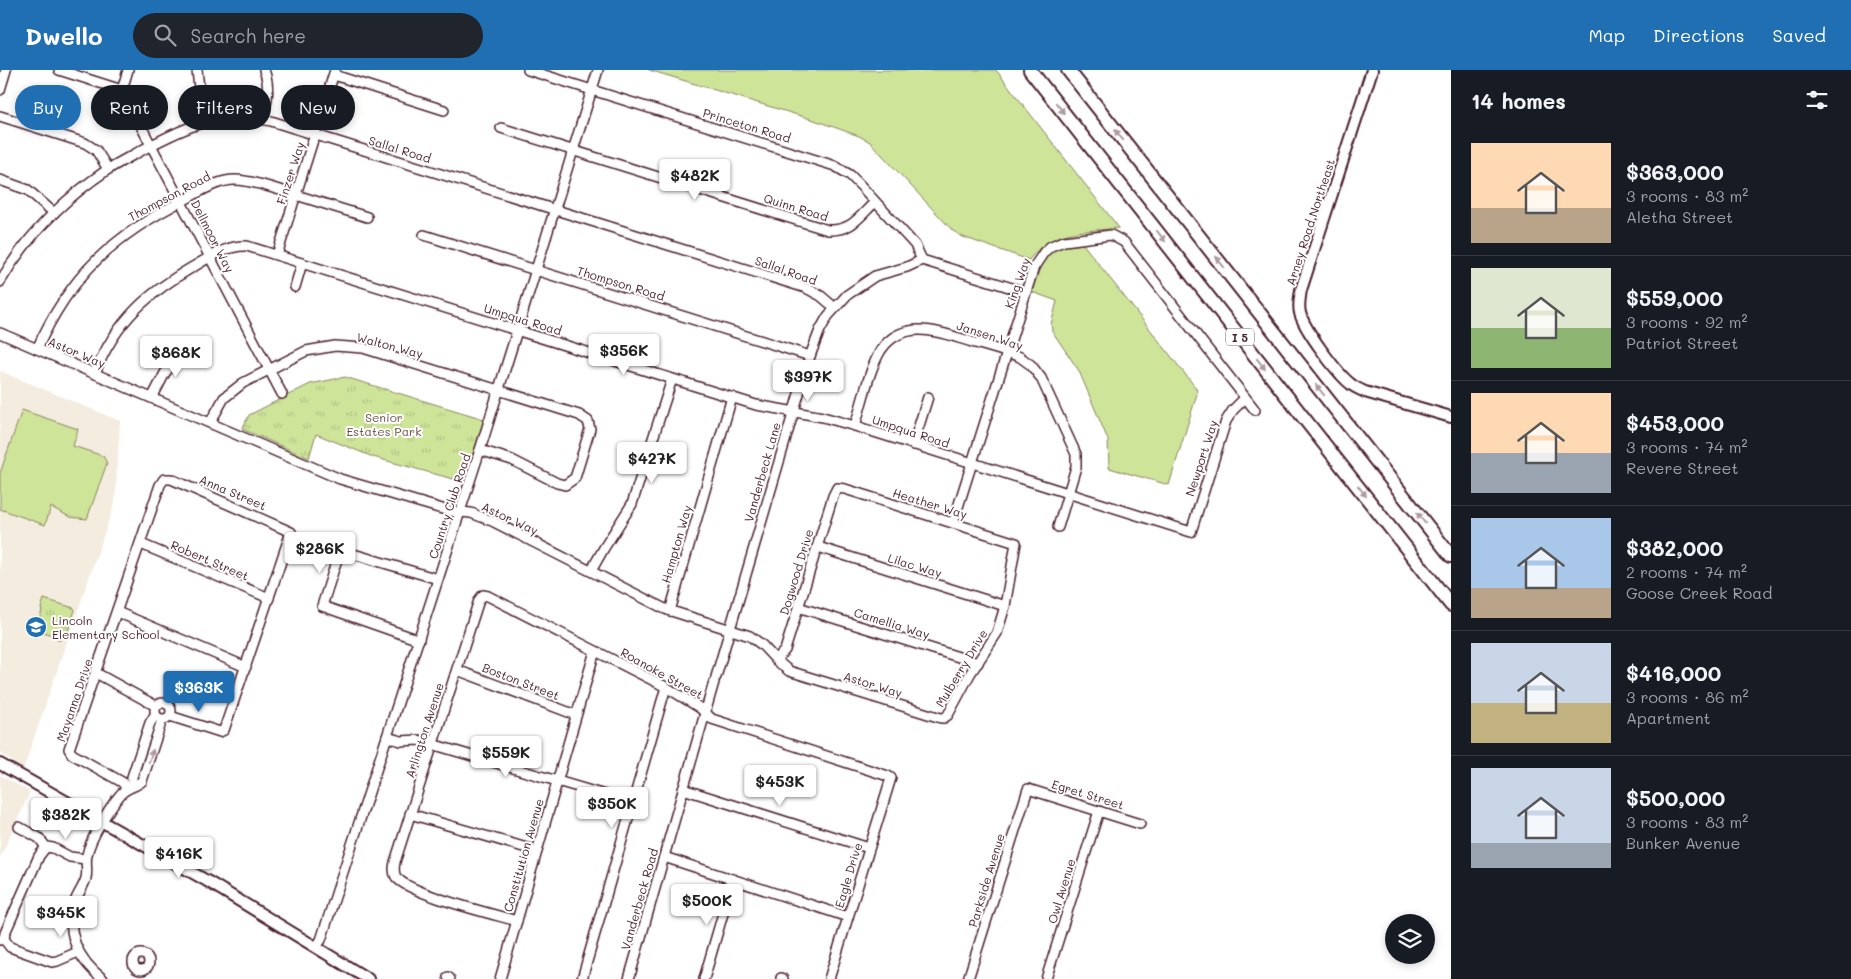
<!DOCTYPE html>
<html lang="en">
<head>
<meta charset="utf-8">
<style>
  body { margin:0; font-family:Mali,sans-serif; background:#20242c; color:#f1f3f6; height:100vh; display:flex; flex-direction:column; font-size:19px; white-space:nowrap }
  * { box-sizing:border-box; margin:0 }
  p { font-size:16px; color:#9ea1a6 }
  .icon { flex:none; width:28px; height:28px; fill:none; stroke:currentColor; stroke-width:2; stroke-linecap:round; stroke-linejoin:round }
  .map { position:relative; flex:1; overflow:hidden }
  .panel { display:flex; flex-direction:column; background:#171b24; width:400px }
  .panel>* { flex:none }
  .banner { position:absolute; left:15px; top:15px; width:475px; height:45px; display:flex; gap:10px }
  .buttons { position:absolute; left:1385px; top:844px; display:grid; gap:10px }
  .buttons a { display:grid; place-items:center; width:50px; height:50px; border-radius:50%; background:#171b24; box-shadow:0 2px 8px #0003; font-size:25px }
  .price { position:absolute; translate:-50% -42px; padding:0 11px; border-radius:5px; background:#fff; color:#222; font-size:16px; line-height:32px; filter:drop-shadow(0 1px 2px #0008) }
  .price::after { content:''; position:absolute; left:50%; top:30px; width:15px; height:11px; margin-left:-8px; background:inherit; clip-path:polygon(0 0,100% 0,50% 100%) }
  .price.on { background:#1f6fb2; color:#fff }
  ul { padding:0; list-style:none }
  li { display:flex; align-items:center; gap:15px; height:125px; padding:0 20px }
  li+li { border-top:1px solid #363941 }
  li span { display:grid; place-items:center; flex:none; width:140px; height:100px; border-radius:0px; color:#555 }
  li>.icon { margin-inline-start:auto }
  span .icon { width:60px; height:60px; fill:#fffc; stroke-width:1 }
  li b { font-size:21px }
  h2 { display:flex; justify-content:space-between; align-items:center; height:60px; padding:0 20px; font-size:21px }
  .tag { padding:0 18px; border-radius:22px; background:#171b24; box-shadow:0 2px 8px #0003; font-size:18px; line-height:45px }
  .tag.on { background:#1f6fb2; color:#fff }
  header { display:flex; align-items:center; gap:30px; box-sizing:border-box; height:70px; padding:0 25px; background:#1f6fb2; color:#fff }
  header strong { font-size:24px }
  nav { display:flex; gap:28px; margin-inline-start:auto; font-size:18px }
  .search { width:350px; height:45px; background:#20242c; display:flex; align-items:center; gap:12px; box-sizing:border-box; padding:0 18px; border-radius:28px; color:#9ea1a6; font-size:19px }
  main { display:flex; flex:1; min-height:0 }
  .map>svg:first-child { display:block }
</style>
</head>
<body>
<header>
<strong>Dwello</strong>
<div class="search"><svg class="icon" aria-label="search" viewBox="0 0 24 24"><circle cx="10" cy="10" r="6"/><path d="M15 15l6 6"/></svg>Search here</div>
<nav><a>Map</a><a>Directions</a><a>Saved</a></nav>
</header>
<main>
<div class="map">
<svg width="1451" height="909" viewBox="0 0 1451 909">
  <defs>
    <pattern id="park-tufts" width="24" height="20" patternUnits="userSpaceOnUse" patternTransform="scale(1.25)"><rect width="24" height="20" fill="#cde499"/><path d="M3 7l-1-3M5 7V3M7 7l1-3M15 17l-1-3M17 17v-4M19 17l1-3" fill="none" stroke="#b2c384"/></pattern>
  </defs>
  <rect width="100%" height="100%" fill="#fff"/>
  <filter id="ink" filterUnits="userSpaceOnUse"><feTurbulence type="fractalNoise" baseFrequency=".02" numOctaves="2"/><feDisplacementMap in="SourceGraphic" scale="10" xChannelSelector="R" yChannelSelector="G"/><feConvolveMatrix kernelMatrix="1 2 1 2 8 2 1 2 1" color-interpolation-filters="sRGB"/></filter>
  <g filter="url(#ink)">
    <g fill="#f4ecde">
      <path d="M0 301 120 351 115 432 23 700 0 682Z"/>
      <path d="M0 705 30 722 0 788Z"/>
    </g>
    <g fill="#cde499" stroke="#8c8262">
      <path d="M649 0H996L1119 158C1084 162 1052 158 1029 190L963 167 953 161 870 72 859 66 814 50Z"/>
      <path d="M1083 174 1196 318 1197 324 1169 415 1109 398 1108 370 1079 301 1052 261 1051 254 1057 231 1032 222C1037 206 1041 185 1058 178 1066 175 1075 175 1083 174Z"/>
      <path d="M22 340 78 359 73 376 103 386 107 393 87 449 70 447 51 437 45 455 0 439V403Z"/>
    </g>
    <g fill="url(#park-tufts)" stroke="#8c8262">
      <path d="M345 307 484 349 464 412 373 387 316 364 309 388 242 359 249 345 310 314Z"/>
      <path d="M44 529 74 538 75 540 67 564 63 565 59 571 54 566 36 559 42 541 41 538Z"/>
    </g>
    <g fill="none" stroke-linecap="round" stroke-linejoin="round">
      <g stroke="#4a1f2b" stroke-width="12">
        <g id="minor">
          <path d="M59 0 122 20"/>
          <path d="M197 0 200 27 206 51"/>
          <path d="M528 0 835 96 850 105 860 115 915 175 922 190"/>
          <path d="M334 5 444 40"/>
          <path d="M0 20 6 0"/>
          <path d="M122 20 282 324"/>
          <path d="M122 20 128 0"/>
          <path d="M0 46 85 73 96 80 108 99"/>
          <path d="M262 49C268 34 270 15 264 0"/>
          <path d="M501 58 828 160C852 161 859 147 875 132"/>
          <path d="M0 110 28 120 54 143"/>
          <path d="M424 165 810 286"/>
          <path d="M277 185 335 0"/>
          <path d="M0 212C26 167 64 129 107 100 119 92 132 86 144 79 187 56 221 40 271 51L806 218 821 226 835 238"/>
          <path d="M295 217 302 193"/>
          <path d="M0 263 340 409 449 441 471 443 492 451 665 539 750 566 762 575 776 590 789 601 941 648H944L948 645 970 604 997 563 1005 536 1016 473 845 419 837 418 833 426 785 580 776 590"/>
          <path d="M37 279C70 205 114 165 186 129 201 121 218 110 235 110 250 110 265 116 280 120 309 129 338 138 367 147"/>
          <path d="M95 303C116 250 149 222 198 194 213 185 229 175 247 176L756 335 823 347 855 356 1191 462 1226 351 1233 340 1245 328"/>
          <path d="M152 328 165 303 185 278"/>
          <path d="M210 353 224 328 243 313 306 281 335 276 363 278 579 345 588 351 590 359 575 408 565 415 557 413 512 390 480 380"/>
          <path d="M855 356C862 334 869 299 881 280 904 247 942 263 972 272 988 277 1005 281 1020 287L1031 295 1041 308 1076 384V397L1058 457"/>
          <path d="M913 375 928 327"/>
          <path d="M953 453 1034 197 1044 182 1051 176 1064 171 1111 165 1124 172 1255 340"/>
          <path d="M141 474 269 528"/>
          <path d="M818 477 1005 536"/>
          <path d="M591 501 604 478 632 434 672 309"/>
          <path d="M798 537 978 593"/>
          <path d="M670 541 732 327"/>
          <path d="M117 542 246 597"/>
          <path d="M419 570 322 536 340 480 438 509"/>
          <path d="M457 600 576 645"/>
          <path d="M96 603 156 636"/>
          <path d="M716 607 810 286 820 260 828 246 847 225 875 206 907 197 922 190 1025 222"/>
          <circle cx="163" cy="641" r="8"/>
          <path d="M387 667 401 671 418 670 632 733"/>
          <path d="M132 716V707L150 653 155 645"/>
          <path d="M127 718 122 712 72 684 69 679 160 415 164 409H171L291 462 224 660 220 662 170 646"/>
          <path d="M683 719 869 778"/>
          <path d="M410 744 537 781"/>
          <path d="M19 757 39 768 46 777"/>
          <path d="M46 777 53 778 70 787 86 789"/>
          <path d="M664 787 848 847"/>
          <path d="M517 851C493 844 409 824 396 807 393 802 394 797 395 792L479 530 483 525 488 526 666 617 700 638 712 649 888 706 891 708 829 909"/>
          <path d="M4 869 5 863 39 786 46 777"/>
          <path d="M0 870 4 869 10 877 52 892 57 891 78 882"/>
          <path d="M316 877 321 870 480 380 598 0"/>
          <circle cx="141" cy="892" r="8"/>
          <path d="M448 907 450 909"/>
          <path d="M781 908 783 909"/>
          <path d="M103 909C77 889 64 861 76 829 79 822 84 816 86 808 88 800 85 793 87 785 90 769 109 738 120 725 126 717 136 717 142 711L162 650"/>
          <path d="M500 909 595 581"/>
          <path d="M582 909 666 617"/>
          <path d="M629 909 714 612"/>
          <path d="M704 909 733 809"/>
          <path d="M968 909 1028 719 1140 754"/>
          <path d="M1046 909 1099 741"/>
        </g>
      </g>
      <g stroke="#4a1f2b" stroke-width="14">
        <g id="major">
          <path d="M1372 0 1301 220C1300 227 1298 235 1300 243 1304 259 1338 305 1352 315 1356 318 1361 320 1365 322L1451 347"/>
          <path d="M0 694 207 811 368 909"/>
        </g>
      </g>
      <g stroke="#4a1f2b" stroke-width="16">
        <g id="highway">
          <path d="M1030 0 1451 535"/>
          <path d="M1068 0 1451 486"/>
        </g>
      </g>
      <use href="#minor" stroke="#fff" stroke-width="9"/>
      <use href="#major" stroke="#fff" stroke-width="10"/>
      <use href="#highway" stroke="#fff" stroke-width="12"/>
    </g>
    <defs><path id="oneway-solid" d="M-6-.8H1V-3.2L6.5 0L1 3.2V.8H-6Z" transform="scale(1.25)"/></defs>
    <g fill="#ae9aa0">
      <use href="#oneway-solid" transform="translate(1060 38) rotate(52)"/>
      <use href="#oneway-solid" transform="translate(1119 65) rotate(-128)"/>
      <use href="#oneway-solid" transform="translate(1161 166) rotate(52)"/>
      <use href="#oneway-solid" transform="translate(1220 192) rotate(-128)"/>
      <use href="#oneway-solid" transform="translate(1261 294) rotate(52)"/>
      <use href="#oneway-solid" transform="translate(1320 320) rotate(-128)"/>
      <use href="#oneway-solid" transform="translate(1362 421) rotate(52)"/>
      <use href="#oneway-solid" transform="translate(1421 448) rotate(-128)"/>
      <use href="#oneway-solid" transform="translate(151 686) rotate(-72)"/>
    </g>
  </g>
  <defs>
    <g id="school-disc" transform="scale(1.125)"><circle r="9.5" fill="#1f6fb2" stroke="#fff"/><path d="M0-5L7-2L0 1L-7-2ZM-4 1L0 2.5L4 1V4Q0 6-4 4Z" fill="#fff"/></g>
  </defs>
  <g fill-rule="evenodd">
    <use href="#school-disc" x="36" y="557"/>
  </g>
  <g text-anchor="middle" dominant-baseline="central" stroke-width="4" stroke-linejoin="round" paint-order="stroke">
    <rect fill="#fff" stroke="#80626b" stroke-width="1" x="1226" y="258.5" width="28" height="17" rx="4"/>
    <g font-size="11" font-weight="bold" fill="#4a1f2b">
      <text x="1240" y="267">I 5</text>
    </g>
    <g font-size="12" fill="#4a1f2b" stroke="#fff">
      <text transform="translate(747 55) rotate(17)">Princeton Road</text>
      <text transform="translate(400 79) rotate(17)">Sallal Road</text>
      <text transform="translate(290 103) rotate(-72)">Finzer Way</text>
      <text transform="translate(169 126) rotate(-28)">Thompson Road</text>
      <text transform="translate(796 137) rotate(17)">Quinn Road</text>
      <text transform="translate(1310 152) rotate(-72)">Arney Road Northeast</text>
      <text transform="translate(213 166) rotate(63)">Dellmoor Way</text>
      <text transform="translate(786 200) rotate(19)">Sallal Road</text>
      <text transform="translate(621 213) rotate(17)">Thompson Road</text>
      <text transform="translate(1017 213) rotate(-70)">King Way</text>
      <text transform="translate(523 249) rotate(17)">Umpqua Road</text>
      <text transform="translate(990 265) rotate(18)">Jansen Way</text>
      <text transform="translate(390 275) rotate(15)">Walton Way</text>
      <text transform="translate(77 282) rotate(23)">Astor Way</text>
      <text transform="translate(911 361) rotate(18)">Umpqua Road</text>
      <text transform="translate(1201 388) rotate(-72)">Newport Way</text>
      <text transform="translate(762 402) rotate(-74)">Vanderbeck Lane</text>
      <text transform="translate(233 422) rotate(23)">Anna Street</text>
      <text transform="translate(930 433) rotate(17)">Heather Way</text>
      <text transform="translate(449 436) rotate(-72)">Country Club Road</text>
      <text transform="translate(510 448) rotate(25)">Astor Way</text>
      <text transform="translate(676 474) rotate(-74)">Hampton Way</text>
      <text transform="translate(210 490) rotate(23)">Robert Street</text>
      <text transform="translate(915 495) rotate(17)">Lilac Way</text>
      <text transform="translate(796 502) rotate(-73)">Dogwood Drive</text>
      <text transform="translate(892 553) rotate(17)">Camellia Way</text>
      <text transform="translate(961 598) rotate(-59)">Mulberry Drive</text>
      <text transform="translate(662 603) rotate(29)">Roanoke Street</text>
      <text transform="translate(521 611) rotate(21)">Boston Street</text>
      <text transform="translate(873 614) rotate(17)">Astor Way</text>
      <text transform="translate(74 630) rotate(-71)">Mayanna Drive</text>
      <text transform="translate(424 660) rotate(-72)">Arlington Avenue</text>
      <text transform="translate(1088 724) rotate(17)">Egret Street</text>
      <text transform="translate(523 785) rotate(-74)">Constitution Avenue</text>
      <text transform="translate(848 805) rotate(-73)">Eagle Drive</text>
      <text transform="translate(986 810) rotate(-73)">Parkside Avenue</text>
      <text transform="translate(1061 821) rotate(-73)">Owl Avenue</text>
      <text transform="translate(639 829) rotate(-74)">Vanderbeck Road</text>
    </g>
    <g font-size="12" fill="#6b5046" stroke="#fff">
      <text x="384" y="347">Senior<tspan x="384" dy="14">Estates Park</tspan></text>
    </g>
    <g font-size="12" fill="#4a1f2b" stroke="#fff" text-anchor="start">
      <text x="52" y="550">Lincoln<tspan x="52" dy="14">Elementary School</tspan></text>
    </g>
  </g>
</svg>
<div class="buttons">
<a><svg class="icon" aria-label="layers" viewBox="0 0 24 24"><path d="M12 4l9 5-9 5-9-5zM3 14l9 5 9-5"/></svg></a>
</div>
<b class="price" style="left:695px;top:131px">$482K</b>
<b class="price" style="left:624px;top:306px">$356K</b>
<b class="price" style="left:176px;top:308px">$868K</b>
<b class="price" style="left:808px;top:332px">$397K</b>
<b class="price" style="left:652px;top:414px">$427K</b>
<b class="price" style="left:320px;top:504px">$286K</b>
<b class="price on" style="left:199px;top:643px">$363K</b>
<b class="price" style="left:506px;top:708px">$559K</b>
<b class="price" style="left:780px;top:737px">$453K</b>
<b class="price" style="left:612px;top:759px">$350K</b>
<b class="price" style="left:66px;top:770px">$382K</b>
<b class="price" style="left:179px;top:809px">$416K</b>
<b class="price" style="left:707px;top:856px">$500K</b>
<b class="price" style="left:61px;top:868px">$345K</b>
<div class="banner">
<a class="tag on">Buy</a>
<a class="tag">Rent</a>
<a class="tag">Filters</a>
<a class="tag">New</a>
</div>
</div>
<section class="panel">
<h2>14 homes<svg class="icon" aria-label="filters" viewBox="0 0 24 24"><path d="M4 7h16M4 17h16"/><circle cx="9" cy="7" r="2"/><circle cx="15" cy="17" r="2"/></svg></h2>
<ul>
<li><span style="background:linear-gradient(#ffd9b3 65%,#b9a48a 0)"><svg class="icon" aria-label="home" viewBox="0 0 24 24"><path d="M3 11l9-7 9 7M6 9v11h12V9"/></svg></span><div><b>$363,000</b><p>3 rooms · 83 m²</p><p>Aletha Street</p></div></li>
<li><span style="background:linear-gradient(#dfe7d0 60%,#8fb573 0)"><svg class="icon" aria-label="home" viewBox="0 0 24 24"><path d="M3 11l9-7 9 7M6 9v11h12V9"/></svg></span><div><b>$559,000</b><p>3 rooms · 92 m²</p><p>Patriot Street</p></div></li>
<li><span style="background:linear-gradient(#ffd9b3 60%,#9aa5b1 0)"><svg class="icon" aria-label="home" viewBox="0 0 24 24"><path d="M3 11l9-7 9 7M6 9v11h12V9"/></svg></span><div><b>$453,000</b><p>3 rooms · 74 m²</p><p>Revere Street</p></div></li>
<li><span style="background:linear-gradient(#a9c7e8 70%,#b9a48a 0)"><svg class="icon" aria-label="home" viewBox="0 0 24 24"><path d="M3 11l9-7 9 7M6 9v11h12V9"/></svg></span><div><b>$382,000</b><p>2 rooms · 74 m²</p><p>Goose Creek Road</p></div></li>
<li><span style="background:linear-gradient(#c9d6e8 60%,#c2b280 0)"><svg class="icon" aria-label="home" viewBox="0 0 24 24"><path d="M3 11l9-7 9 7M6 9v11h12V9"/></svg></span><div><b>$416,000</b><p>3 rooms · 86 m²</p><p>Apartment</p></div></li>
<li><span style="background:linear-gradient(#c9d6e8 75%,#9aa5b1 0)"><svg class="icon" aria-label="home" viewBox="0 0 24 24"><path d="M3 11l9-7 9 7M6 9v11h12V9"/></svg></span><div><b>$500,000</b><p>3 rooms · 83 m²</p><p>Bunker Avenue</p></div></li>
</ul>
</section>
</main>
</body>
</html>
